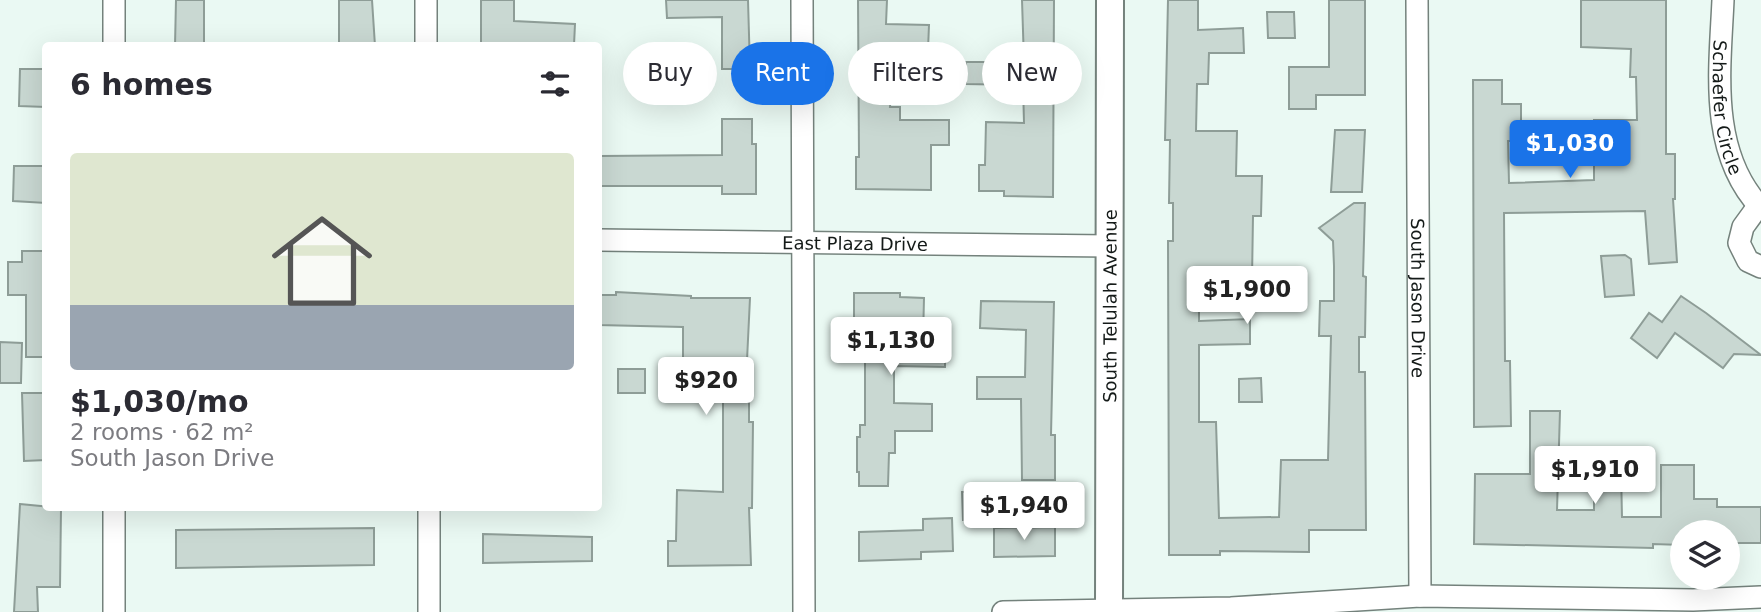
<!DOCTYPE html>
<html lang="en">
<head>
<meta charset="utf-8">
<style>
  body { margin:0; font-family:"DejaVu Sans",sans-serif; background:#f2f2f3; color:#2b2b33; height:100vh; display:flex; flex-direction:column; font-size:26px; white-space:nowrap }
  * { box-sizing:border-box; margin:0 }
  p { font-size:23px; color:#7c7c81 }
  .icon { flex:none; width:38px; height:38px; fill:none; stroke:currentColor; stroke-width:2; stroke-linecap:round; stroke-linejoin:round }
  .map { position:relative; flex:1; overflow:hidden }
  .panel { position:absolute; left:42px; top:42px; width:560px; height:469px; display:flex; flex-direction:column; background:#fff; border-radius:7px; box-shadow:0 7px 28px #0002 }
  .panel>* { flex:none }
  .guide { position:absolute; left:623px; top:42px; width:665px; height:63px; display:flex; gap:14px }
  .buttons { position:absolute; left:1670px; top:520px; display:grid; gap:14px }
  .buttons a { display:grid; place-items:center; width:70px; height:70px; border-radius:50%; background:#fff; box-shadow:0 7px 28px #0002; font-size:35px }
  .price { position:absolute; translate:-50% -60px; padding:0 16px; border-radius:7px; background:#fff; color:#222; font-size:23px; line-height:46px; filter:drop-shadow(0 2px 4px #0008) }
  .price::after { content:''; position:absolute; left:50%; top:42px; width:21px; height:16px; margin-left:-10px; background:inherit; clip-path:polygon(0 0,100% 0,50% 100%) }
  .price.on { background:#1a73e8; color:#fff }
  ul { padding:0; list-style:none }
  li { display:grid; align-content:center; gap:14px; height:371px; padding:0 28px }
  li+li { border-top:2px solid #e1e1e2 }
  li span { display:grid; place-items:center; height:217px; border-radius:7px; color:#555 }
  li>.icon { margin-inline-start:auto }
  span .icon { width:126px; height:126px; fill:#fffc; stroke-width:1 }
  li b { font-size:30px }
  h2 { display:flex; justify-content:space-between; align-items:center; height:84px; padding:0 28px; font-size:30px }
  .chip { padding:0 24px; border-radius:32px; background:#fff; box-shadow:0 7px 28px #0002; font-size:24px; line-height:63px }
  .chip.on { background:#1a73e8; color:#fff }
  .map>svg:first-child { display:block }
</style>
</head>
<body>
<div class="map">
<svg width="1761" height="612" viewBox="0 0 1761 612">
  <rect width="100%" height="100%" fill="#eaf9f3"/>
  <g fill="#c9d8d2" stroke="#8e9d97" stroke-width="2">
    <path d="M176 0H204V46H175Z"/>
    <path d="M339 0H372L375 46H339Z"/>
    <path d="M481 0H514V21L575 24 574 45 481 46Z"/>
    <path d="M666 0H748L750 69H722V17L667 18Z"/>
    <path d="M858 0H887L886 24 929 25 928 50 887 49V92H891L890 107H900V120H949V145H931V190L856 189V157H859Z"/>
    <path d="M1022 0H1054L1053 197 1004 196V191H979V165H985L986 122 1024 123 1023 85 966 84V62H1024Z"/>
    <path d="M1168 0H1198V30L1243 28 1244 53H1209L1208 84H1197L1196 131H1237L1236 176H1262L1261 216H1253L1252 279 1199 278V321L1250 319V344L1199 345V422H1216L1219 518 1279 517 1281 460H1328L1331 336H1319L1320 301H1334V266L1333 241 1319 228 1354 203H1365L1363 276 1366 277 1365 337H1359V372H1365L1366 530H1309V552L1220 551V555H1169L1168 241H1173V203H1169L1170 140H1165Z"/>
    <path d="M1329 0H1365V95H1316V109H1289V67H1329Z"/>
    <path d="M1581 0H1666V154H1675V199H1673L1677 262 1649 264 1645 211 1504 213 1505 361H1510L1511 426 1474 427 1473 80H1502V104H1521V141H1508L1509 183 1594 180V120H1637L1636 77H1630L1631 49 1581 47Z"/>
    <path d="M1267 12H1294L1295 38H1268Z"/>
    <path d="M677 56H703V83L671 81V59H677Z"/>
    <path d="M20 69H46V107L19 106Z"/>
    <path d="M722 119H752V144H756V194H722V186H601V156L722 155Z"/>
    <path d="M1335 130H1365L1362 192H1331Z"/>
    <path d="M14 166H46V203L13 201Z"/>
    <path d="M22 251H46V357H26V295H8V262H22Z"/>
    <path d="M1625 255 1631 259 1634 295 1605 297 1601 256Z"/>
    <path d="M616 292 691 296V298H750L745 402H749V422H753L752 508H749L751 565 668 566V541H676L677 490 723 492V378H696V367L683 366V327L598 325V295H616Z"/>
    <path d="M854 293H900V297L924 298 923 340H945V367L894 366V403L932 404V431H895V453H889L888 486H859V472H857V437H860V425H865V327H854Z"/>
    <path d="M1681 296 1706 313 1761 355 1734 354 1723 368 1675 333 1657 358 1631 338 1649 313 1662 322Z"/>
    <path d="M981 301 1054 302 1051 435H1055V480H1022L1021 399H977V377H1025L1026 330 980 328Z"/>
    <path d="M0 342 22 343 21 383H0Z"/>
    <rect x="618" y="369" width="27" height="24"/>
    <path d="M1261 378 1262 402H1239V379Z"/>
    <path d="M22 393H46V460L24 461Z"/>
    <path d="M1530 411H1560L1557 510H1594V471L1621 470 1622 517H1661V465H1694V499H1717V507H1761V543H1727V532H1682V545L1653 544V548L1474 544 1475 474H1530Z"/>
    <path d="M962 492H990L991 519 963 520Z"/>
    <path d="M20 504 61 508 60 587H37L38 612H14Z"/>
    <path d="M952 518 953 551 921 552V559L859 561V532L923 530V519Z"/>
    <path d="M1055 527V556L994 557V528Z"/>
    <path d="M374 528V565L176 568V530Z"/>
    <path d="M483 534 592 537V561L483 563Z"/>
  </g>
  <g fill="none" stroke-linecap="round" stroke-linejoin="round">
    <g stroke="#74827c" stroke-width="24">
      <g id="minor">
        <path d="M114 0V46"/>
        <path d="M426 0V46"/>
        <path d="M802 0 804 612"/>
        <path id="s1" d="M1417 0 1420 596"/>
        <path id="s2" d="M1723 0C1720 69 1708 152 1761 208"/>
        <path d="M1759 205 1743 227 1739 243 1748 261 1761 267"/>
        <path id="s3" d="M598 240 1111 246"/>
        <path d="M114 508V612"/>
        <path d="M429 508V612"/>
        <path d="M1003 612 1231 608 1420 596 1693 600 1761 597"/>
      </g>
    </g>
    <g stroke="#74827c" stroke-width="30">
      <g id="tertiary">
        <path id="s4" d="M1109 612 1110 0"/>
      </g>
    </g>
    <use href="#minor" stroke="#fff" stroke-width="21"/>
    <use href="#tertiary" stroke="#fff" stroke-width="26"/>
  </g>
  <g text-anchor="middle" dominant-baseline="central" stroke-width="5" stroke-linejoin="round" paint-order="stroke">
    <g font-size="18" fill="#141a18" stroke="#eaf9f3">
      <text stroke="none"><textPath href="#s2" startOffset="108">Schaefer Circle</textPath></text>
      <text stroke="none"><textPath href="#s3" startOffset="257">East Plaza Drive</textPath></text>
      <text stroke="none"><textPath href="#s1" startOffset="298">South Jason Drive</textPath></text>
      <text stroke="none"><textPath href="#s4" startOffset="306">South Telulah Avenue</textPath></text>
    </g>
  </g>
</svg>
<div class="buttons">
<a><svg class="icon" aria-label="layers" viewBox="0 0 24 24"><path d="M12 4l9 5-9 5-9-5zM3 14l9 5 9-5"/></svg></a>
</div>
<b class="price on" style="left:1570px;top:180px">$1,030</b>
<b class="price" style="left:1247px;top:326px">$1,900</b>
<b class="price" style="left:891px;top:377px">$1,130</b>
<b class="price" style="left:706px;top:417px">$920</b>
<b class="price" style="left:1595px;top:506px">$1,910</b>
<b class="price" style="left:1024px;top:542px">$1,940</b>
<div class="guide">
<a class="chip">Buy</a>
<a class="chip on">Rent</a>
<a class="chip">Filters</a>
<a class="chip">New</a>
</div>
<section class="panel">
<h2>6 homes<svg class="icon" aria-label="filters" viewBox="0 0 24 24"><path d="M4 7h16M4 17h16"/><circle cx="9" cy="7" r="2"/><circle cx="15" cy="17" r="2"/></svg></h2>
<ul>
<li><span style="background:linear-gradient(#dfe7d0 70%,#9aa5b1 0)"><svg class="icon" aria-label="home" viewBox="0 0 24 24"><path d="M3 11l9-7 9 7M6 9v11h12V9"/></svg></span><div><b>$1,030/mo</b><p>2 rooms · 62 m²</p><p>South Jason Drive</p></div></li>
</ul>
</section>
</div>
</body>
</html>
